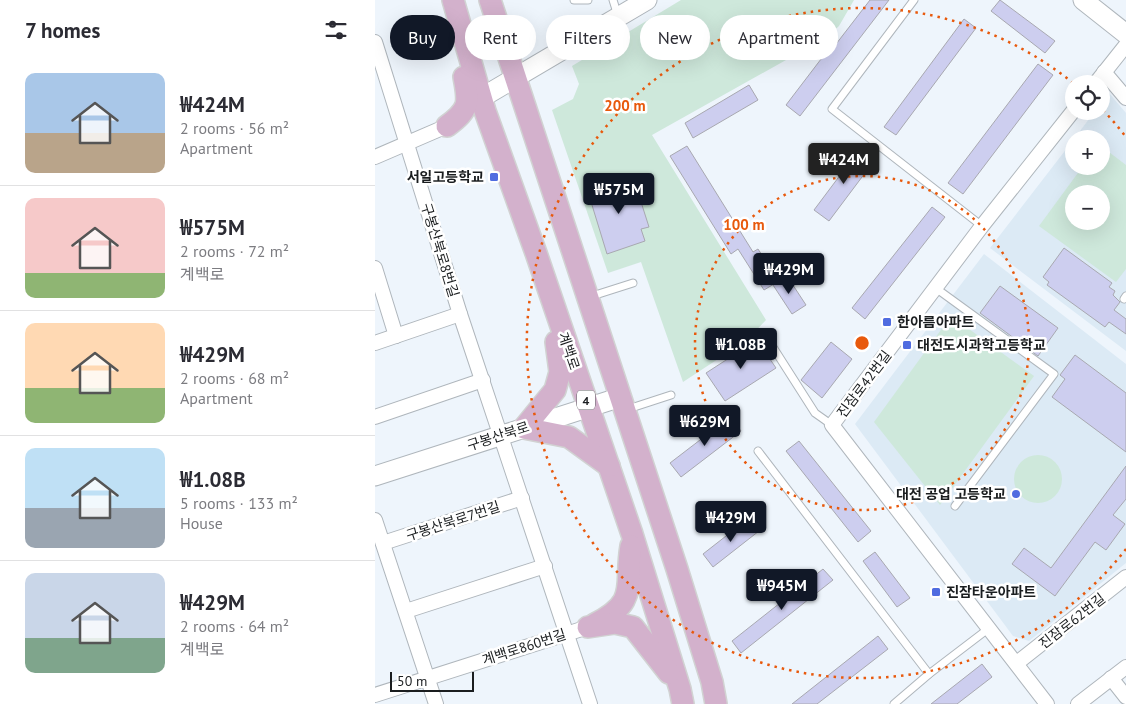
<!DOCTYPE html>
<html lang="en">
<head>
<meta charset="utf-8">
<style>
  body { margin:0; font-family:"PT Sans","Noto Sans KR",sans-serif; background:#f2f2f3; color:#2b2b33; height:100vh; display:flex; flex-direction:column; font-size:19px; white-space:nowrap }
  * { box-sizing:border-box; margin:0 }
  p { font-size:16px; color:#7c7c81 }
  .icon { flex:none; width:28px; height:28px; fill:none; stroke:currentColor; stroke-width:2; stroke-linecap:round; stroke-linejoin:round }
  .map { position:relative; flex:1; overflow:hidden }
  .sheet { display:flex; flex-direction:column; background:#fff; width:375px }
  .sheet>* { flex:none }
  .hud { position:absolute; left:15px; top:15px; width:475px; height:45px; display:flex; gap:10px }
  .controls { position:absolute; left:690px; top:75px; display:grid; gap:10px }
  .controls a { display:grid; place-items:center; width:45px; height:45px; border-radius:50%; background:#fff; box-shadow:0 5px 20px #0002; font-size:25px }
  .scale { position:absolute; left:15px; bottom:12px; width:84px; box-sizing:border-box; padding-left:5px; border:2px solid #1a1d1f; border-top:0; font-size:14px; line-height:18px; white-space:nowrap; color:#1a1d1f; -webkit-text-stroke:4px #fff; paint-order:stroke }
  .price { position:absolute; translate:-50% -42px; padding:0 11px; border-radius:5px; background:#111827; color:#fff; font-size:16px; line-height:32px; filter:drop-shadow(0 1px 2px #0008) }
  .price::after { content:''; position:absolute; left:50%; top:30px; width:15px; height:11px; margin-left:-8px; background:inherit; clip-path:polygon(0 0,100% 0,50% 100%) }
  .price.current { background:#222; color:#fff }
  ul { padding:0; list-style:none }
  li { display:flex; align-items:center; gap:15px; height:125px; padding:0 25px }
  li+li { border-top:1px solid #e1e1e2 }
  li span { display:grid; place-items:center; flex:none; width:140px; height:100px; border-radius:10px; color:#555 }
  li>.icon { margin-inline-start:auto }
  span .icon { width:60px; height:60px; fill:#fffc; stroke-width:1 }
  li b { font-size:21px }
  h2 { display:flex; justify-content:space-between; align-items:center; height:60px; padding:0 25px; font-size:21px }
  .tag { padding:0 18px; border-radius:22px; background:#fff; box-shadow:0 5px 20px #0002; font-size:18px; line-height:45px }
  .tag.current { background:#111827; color:#fff }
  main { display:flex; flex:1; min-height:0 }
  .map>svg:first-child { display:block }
</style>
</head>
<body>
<main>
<section class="sheet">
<h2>7 homes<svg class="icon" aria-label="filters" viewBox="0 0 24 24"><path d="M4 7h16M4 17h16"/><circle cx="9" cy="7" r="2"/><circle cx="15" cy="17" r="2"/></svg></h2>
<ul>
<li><span style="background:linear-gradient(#a9c7e8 60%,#b9a48a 0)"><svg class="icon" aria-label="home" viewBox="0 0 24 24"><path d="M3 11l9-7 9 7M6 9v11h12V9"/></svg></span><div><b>₩424M</b><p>2 rooms · 56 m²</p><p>Apartment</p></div></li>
<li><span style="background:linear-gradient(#f6c9c9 75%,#8fb573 0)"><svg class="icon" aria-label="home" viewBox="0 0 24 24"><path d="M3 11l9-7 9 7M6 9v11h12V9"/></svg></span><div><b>₩575M</b><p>2 rooms · 72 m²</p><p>계백로</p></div></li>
<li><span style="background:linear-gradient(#ffd9b3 65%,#8fb573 0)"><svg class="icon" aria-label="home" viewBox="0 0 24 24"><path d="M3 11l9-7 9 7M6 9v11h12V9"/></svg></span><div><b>₩429M</b><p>2 rooms · 68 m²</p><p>Apartment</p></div></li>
<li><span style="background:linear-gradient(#bfe0f5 60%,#9aa5b1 0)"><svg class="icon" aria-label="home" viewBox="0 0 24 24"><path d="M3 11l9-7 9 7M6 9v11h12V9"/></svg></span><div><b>₩1.08B</b><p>5 rooms · 133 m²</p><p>House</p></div></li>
<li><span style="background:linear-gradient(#c9d6e8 65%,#7fa58c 0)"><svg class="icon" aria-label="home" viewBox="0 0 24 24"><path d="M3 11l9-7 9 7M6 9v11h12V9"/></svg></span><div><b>₩429M</b><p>2 rooms · 64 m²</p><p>계백로</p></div></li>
</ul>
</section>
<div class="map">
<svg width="751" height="704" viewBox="0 0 751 704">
  <rect width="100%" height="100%" fill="#eef5fc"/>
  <g fill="#dceaf5" fill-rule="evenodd">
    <path d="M734 93 751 113V351L615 248 699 139V166H726V139H699L720 111H726V103ZM699 194H726V221H699Z"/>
    <path d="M609 254 751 364V563L654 641 638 636 480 424Z"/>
  </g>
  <g fill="#cee8db" fill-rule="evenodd">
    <path d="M306 0H479L464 26 452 37 277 135 391 320 372 340 308 382 266 262 233 273 177 110 198 99 204 84 197 66Z"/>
    <path d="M726 146 751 165V269L741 282 664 226 708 166H726ZM699 194H726V221H699Z"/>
    <path d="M576 316 659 376 565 505 499 422Z"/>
    <circle cx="663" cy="479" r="24"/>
  </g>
  <g fill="#cdceef" stroke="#a8a8b0">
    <path d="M495 0H514L425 116 411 105 456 46 458 48Z"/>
    <path d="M625 0 680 41 670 53 616 11Z"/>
    <path d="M589 19 601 28 521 135 509 127Z"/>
    <path d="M663 64 678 75 588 194 573 183Z"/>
    <path d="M374 85 383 100 318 138 310 123Z"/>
    <path d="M312 146 378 252 383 249 404 281 389 290 363 249 356 254 295 156Z"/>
    <path d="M484 150 499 161 454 221 439 210Z"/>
    <path d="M251 179 252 183 259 180 274 227 266 229 270 241 232 254 213 192Z"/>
    <path d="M557 207 570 217 490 319 477 308Z"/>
    <path d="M689 248 737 283 734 287 740 291 738 295 745 302 739 310 751 319V334L734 322 730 327 672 285 674 282 668 277Z"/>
    <path d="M412 276 431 305 417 314 398 285Z"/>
    <path d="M625 286 683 328 663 356 605 313Z"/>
    <path d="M382 340 401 368 350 401 331 373Z"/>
    <path d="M456 342 477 359 447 398 426 380Z"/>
    <path d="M700 355 751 393V452L677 397 690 379 685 375Z"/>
    <path d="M355 417 366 431 306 477 295 463Z"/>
    <path d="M424 441 496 531 483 542 411 451Z"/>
    <path d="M751 466V499L738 515 750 524 731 550 720 542 680 596 637 564 649 548 676 568Z"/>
    <path d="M374 518 384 531 338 567 328 554Z"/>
    <path d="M500 552 535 598 522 607 488 561Z"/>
    <path d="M448 569 458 580 366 653 357 641Z"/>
    <path d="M503 636 513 649 442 704H417Z"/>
    <path d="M607 664 617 677 582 704H556Z"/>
  </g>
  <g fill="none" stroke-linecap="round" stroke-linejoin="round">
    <g stroke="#afb6bc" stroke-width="9">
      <g id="lane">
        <path d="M199 0H213"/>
        <path d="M238 0 243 16"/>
        <path d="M539 0 457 109 607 226"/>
        <path d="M562 289 679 374 580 506"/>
        <path d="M214 297 258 283"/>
        <path d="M749 299 751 296"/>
        <path d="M394 341 440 413 457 425"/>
        <path d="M253 409 296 395"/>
        <path d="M383 451 554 674"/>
        <path d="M519 704 554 674 613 629"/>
      </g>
    </g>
    <g stroke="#afb6bc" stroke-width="16">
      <g id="street">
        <path d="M0 42 85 314 215 704"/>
        <path d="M729 72 751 98"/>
        <path d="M720 84 751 45"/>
        <path d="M0 157 72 126"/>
        <path d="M0 268 21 336"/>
        <path d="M0 343 85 314"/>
        <path d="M0 417 108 380"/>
        <path d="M0 520 61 704"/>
        <path d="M8 543 147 498"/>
        <path d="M31 611 170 566"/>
        <path d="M642 663 751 577"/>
        <path d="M736 678 751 697"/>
        <path d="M0 695 213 627"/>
        <path d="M672 704 457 425 607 226 699 110"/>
        <path d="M703 704 751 667"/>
      </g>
    </g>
    <g stroke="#afb6bc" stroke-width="21">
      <g id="secondary">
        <path d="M708 0 751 34"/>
        <path d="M106 98 272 0"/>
        <path d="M0 476 246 397"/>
      </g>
    </g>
    <g stroke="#d1d2d2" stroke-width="24">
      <g id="primary">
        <path d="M78 0 110 111 161 253 257 534 305 689 308 704"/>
        <path d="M115 0 302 569 337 682 341 704"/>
        <path d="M72 126C95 109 94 103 89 77"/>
        <path d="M181 342 185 372 180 390 149 428 194 437 234 466"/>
        <path d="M220 624C265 601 249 586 256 546"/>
        <path d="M213 627 240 623 258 627 294 673"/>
      </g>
    </g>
    <use href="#lane" stroke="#fff" stroke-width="7"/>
    <use href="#street" stroke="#fff" stroke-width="14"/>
    <use href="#secondary" stroke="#fff" stroke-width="19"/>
    <use href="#primary" stroke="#d3b1cc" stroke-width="21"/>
  </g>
  <g fill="none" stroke="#e8590c" stroke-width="2.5" stroke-dasharray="2.5 5">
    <circle cx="487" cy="343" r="167"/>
    <path d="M751 549A335 335 0 1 1 698 83M728 110A335 335 0 0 1 751 137"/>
  </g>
  <g fill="#506ce0" stroke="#fff" stroke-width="2">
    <rect x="114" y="172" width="10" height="10" rx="2.5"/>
    <rect x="507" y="317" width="10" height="10" rx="2.5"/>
    <rect x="527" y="340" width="10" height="10" rx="2.5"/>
    <circle cx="641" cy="494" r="5"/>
    <rect x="556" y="587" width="10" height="10" rx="2.5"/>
  </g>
  <g text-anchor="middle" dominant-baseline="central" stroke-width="5" stroke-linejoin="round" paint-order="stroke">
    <rect fill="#fff" stroke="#5f6162" stroke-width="1" x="202" y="390.5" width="18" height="19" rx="4"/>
    <g font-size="12" font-weight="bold" fill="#1a1d1f">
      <text x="211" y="400">4</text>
    </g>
    <g font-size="14" font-weight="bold" fill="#1a1d1f" stroke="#fff" text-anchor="start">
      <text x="109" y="177" text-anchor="end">서일고등학교</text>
      <text x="522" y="322">한아름아파트</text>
      <text x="542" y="345">대전도시과학고등학교</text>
      <text x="631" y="494" text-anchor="end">대전 공업 고등학교</text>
      <text x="571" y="592">진잠타운아파트</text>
    </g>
    <g font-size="14" fill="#1a1d1f" stroke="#fff">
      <text transform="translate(65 250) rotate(73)">구봉산북로8번길</text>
      <text transform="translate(194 351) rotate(71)">계백로</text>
      <text transform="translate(489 384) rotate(-53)">진잠로42번길</text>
      <text transform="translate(123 436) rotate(-18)">구봉산북로</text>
      <text transform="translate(78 521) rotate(-18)">구봉산북로7번길</text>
      <text transform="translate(697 621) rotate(-38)">진잠로62번길</text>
      <text transform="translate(149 647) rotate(-18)">계백로860번길</text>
    </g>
  </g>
  <circle cx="487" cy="343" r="8" fill="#e8590c" stroke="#fff" stroke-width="2.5"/>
  <g font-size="15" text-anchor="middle" font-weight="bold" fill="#e8590c" stroke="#fff" stroke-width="5" stroke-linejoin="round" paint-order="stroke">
    <text x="250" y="111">200 m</text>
    <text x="369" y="230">100 m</text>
  </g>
</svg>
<div class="controls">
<a><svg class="icon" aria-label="locate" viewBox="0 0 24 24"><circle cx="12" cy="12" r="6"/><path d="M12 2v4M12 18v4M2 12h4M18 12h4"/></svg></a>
<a>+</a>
<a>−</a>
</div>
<div class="scale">50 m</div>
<b class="price current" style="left:469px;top:185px">₩424M</b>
<b class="price" style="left:244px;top:215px">₩575M</b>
<b class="price" style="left:414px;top:295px">₩429M</b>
<b class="price" style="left:366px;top:370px">₩1.08B</b>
<b class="price" style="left:330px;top:447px">₩629M</b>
<b class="price" style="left:356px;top:543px">₩429M</b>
<b class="price" style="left:407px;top:611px">₩945M</b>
<div class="hud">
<a class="tag current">Buy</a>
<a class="tag">Rent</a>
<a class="tag">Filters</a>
<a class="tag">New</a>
<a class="tag">Apartment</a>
</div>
</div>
</main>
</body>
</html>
